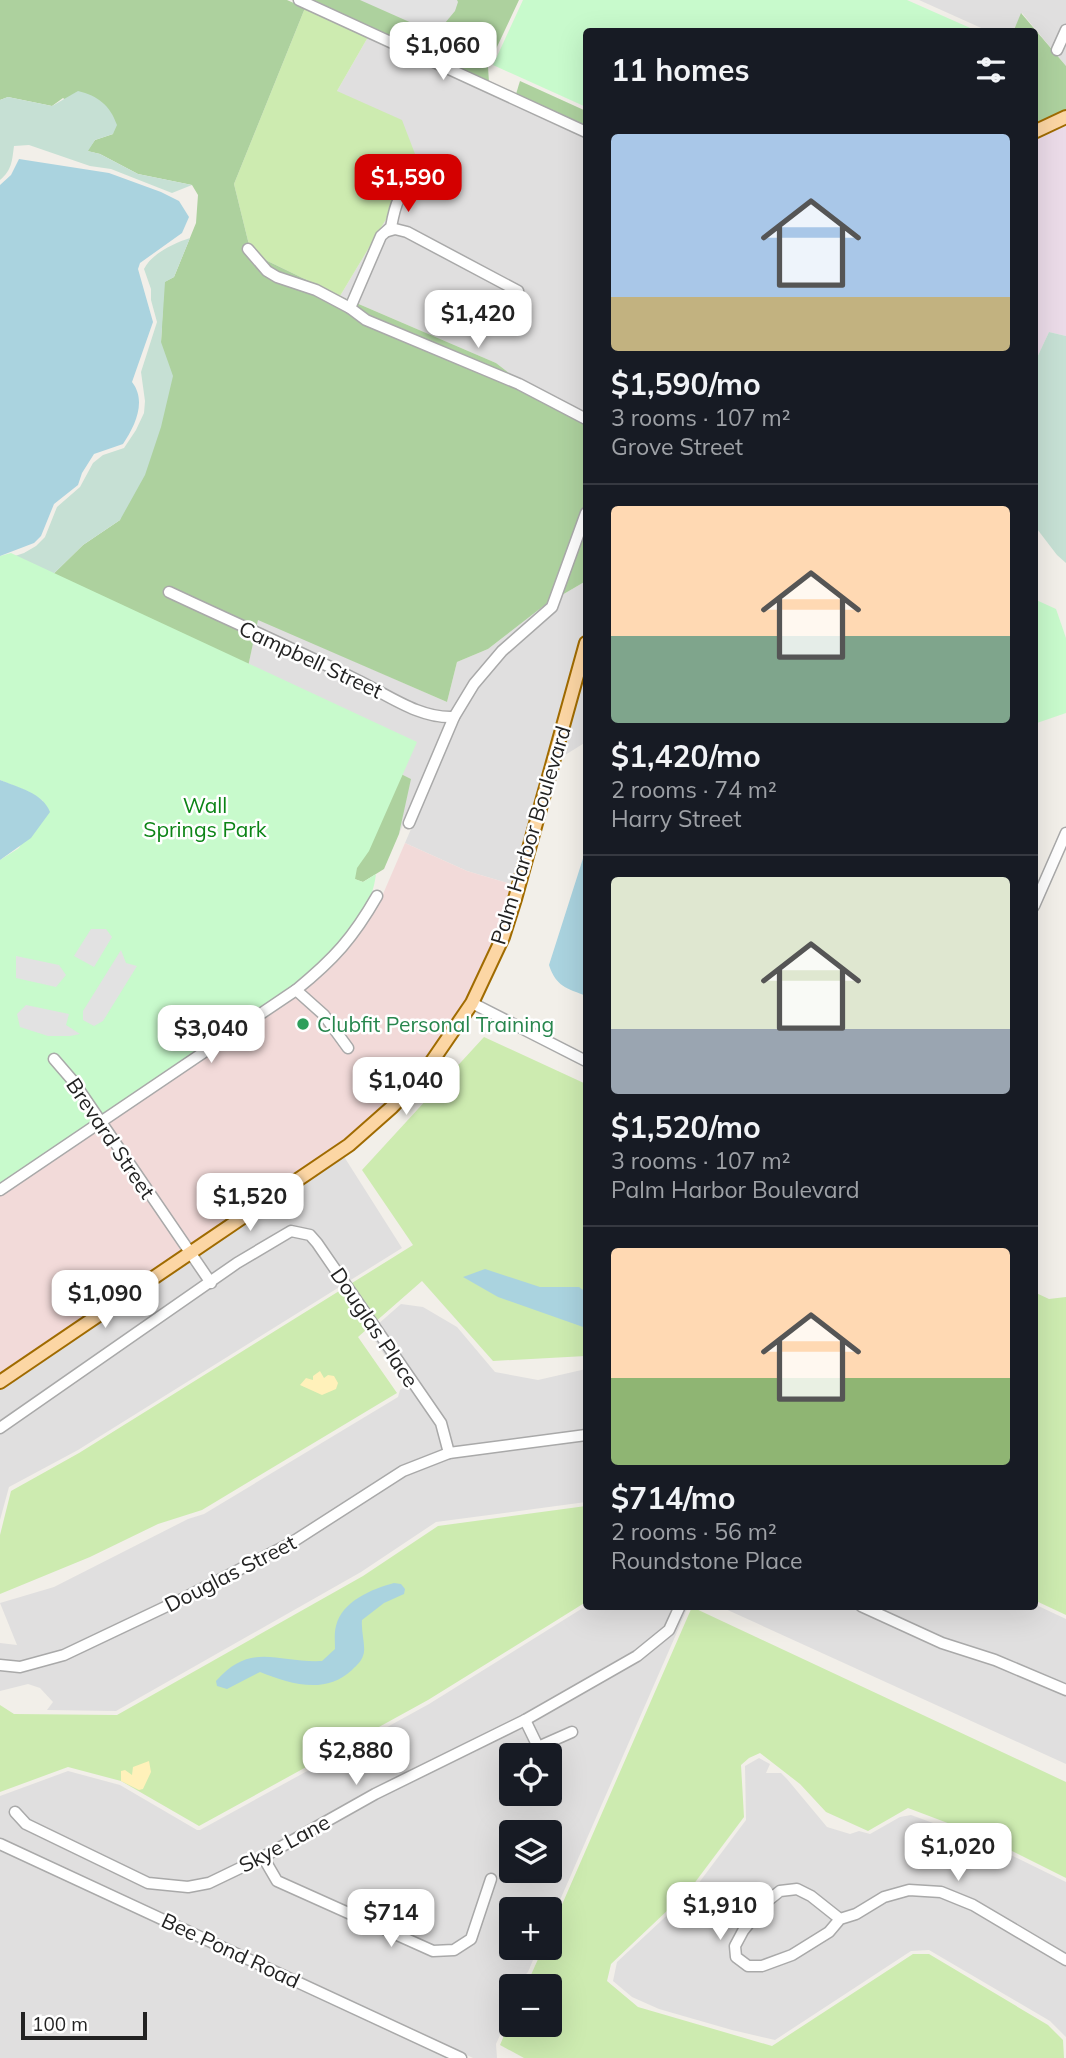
<!DOCTYPE html>
<html lang="en">
<head>
<meta charset="utf-8">
<style>
  body { margin:0; font-family:Mulish,sans-serif; background:#20242c; color:#f1f3f6; height:100vh; display:flex; flex-direction:column; font-size:26px; white-space:nowrap }
  * { box-sizing:border-box; margin:0 }
  p { font-size:23px; color:#9ea1a6 }
  .icon { flex:none; width:38px; height:38px; fill:none; stroke:currentColor; stroke-width:2; stroke-linecap:round; stroke-linejoin:round }
  .map { position:relative; flex:1; overflow:hidden }
  .drawer { position:absolute; left:583px; top:28px; width:455px; height:1582px; display:flex; flex-direction:column; background:#171b24; border-radius:7px; box-shadow:0 7px 28px #0002 }
  .drawer>* { flex:none }
  .tools { position:absolute; left:499px; top:1743px; display:grid; gap:14px }
  .tools a { display:grid; place-items:center; width:63px; height:63px; border-radius:7px; background:#171b24; box-shadow:0 7px 28px #0002; font-size:35px }
  .scale { position:absolute; left:21px; bottom:18px; width:126px; box-sizing:border-box; padding-left:7px; border:4px solid #222; border-top:0; font-size:19px; line-height:24px; white-space:nowrap; color:#222; -webkit-text-stroke:5px #fff; paint-order:stroke }
  .price { position:absolute; translate:-50% -60px; padding:0 16px; border-radius:14px; background:#fff; color:#222; font-size:23px; line-height:46px; filter:drop-shadow(0 2px 4px #0008) }
  .price::after { content:''; position:absolute; left:50%; top:42px; width:21px; height:16px; margin-left:-10px; background:inherit; clip-path:polygon(0 0,100% 0,50% 100%) }
  .price.active { background:#d40000; color:#fff }
  ul { padding:0; list-style:none }
  li { display:grid; align-content:center; gap:14px; height:371px; padding:0 28px }
  li+li { border-top:2px solid #363941 }
  li span { display:grid; place-items:center; height:217px; border-radius:7px; color:#555 }
  li>.icon { margin-inline-start:auto }
  span .icon { width:126px; height:126px; fill:#fffc; stroke-width:1 }
  li b { font-size:30px }
  h2 { display:flex; justify-content:space-between; align-items:center; height:84px; padding:0 28px; font-size:30px }
  .map>svg:first-child { display:block }
</style>
</head>
<body>
<div class="map">
<svg width="1066" height="2058" viewBox="0 0 1066 2058">
  <rect width="100%" height="100%" fill="#f2efe9"/>
  <g fill="#e0dfdf" fill-rule="evenodd">
    <path d="M919 0H1066V66L1022 13 1013 31H988Z"/>
    <path d="M368 37 586 138V418L521 382 496 363 340 296 385 221 425 180 337 91Z"/>
    <path d="M586 581V626L514 885 467 871 405 843 457 722 478 687 505 654 555 610 562 595Z"/>
    <path d="M550 601 486 661 452 713H440L422 709 420 718 438 723 447 722 399 834 410 779 242 695 258 619 447 702 457 662 488 649Z"/>
    <path d="M586 658V742L557 760Z"/>
    <path d="M343 1155 402 1248 78 1450 9 1487 0 1520V1387L188 1259 201 1277 196 1254Z"/>
    <path d="M401 1304 423 1307 457 1327 495 1372 538 1380 586 1369V1502L436 1522 361 1572 116 1711 47 1710 53 1702 40 1688 28 1684 0 1691V1643L17 1645 0 1603 54 1587 188 1519 204 1514 398 1397 400 1390 406 1386 369 1332Z"/>
    <path d="M1034 1604 1066 1619V1764L721 1607 1034 1606Z"/>
    <path d="M586 1606H651L653 1609 660 1607H688L550 1923V1909H511V1948H538L528 1972 515 1986H511V1991L503 2000 510 2013 496 2044 497 2058H473L0 1839V1796L68 1771 120 1785 197 1830H200L429 1704ZM511 1755H550V1794H511ZM511 1832H550V1871H511Z"/>
    <path d="M759 1758 770 1764 766 1773H781L787 1779 827 1827 850 1834 859 1831 870 1834 900 1817 911 1815 980 1840 1066 1882V2037L1050 2021 929 1950 911 1951 775 2040 732 2030 659 2009 632 1997 613 1981 617 1962 692 1892 746 1820 745 1766Z"/>
    <path d="M0 1850 317 1995 450 2058H0Z"/>
  </g>
  <g fill="#f2dad9">
    <path d="M405 843 467 871 514 885 499 936 469 1001 436 1050 390 1104 347 1141 191 1246 107 1124 296 996 321 1018 347 1054 354 1049 328 1011 304 990 338 960 364 927 383 894Z"/>
    <path d="M99 1129 183 1252 0 1376V1196Z"/>
  </g>
  <path fill="#ebdbe8" d="M1066 122V336L1049 332 1034 364V137Z"/>
  <g fill="#cdebb0">
    <path d="M305 8 368 37 337 91 402 120 425 180 385 221 340 296 251 253 234 184Z"/>
    <path d="M484 1037 586 1084V1356L493 1361 422 1281 358 1337 397 1393 202 1510 158 1524 90 1557 0 1594V1535L11 1491 79 1453 413 1245 362 1170Z"/>
    <path d="M1034 1292 1049 1299 1066 1297V1615L1034 1600Z"/>
    <path d="M586 1506V1602L428 1700 199 1826 121 1781 68 1767 0 1792V1705L14 1714 117 1715 363 1576 438 1526Z"/>
    <path d="M692 1607 1066 1782V1878L982 1836 908 1808 868 1831 826 1812 800 1784 760 1753 749 1758 741 1765 744 1817 690 1889 611 1964 607 1981 638 2007 772 2046 913 1954H929L1048 2025 1063 2040 1064 2058H524L500 2045 511 2019V2025H550V1986H526L543 1948H550V1932Z"/>
  </g>
  <g fill="#add19e">
    <path d="M0 0H287L305 8 234 184 251 253 340 296 496 363 521 382 586 418V501L550 601 488 649 457 662 447 702 258 620 242 695 411 779 399 834 384 869 363 882 354 879 40 587 83 545 120 520 161 342 164 282 174 277 196 223 198 195 192 185 138 174 100 154 87 151 95 140 113 134 63 98 52 106 8 97 0 100Z"/>
    <path d="M313 0H519L496 49 491 37 489 39 487 53 489 82Z"/>
    <path d="M1021 13 1066 66V112L1034 127V32H1013Z"/>
    <path d="M520 81 586 111V127L516 94Z"/>
    <path d="M586 525V581L562 595 564 586Z"/>
  </g>
  <g fill="#c6e0d4">
    <path d="M78 91C98 96 110 105 117 125L113 134 95 140 88 151 100 154 138 174 192 185 172 193 111 169 90 166 29 145 14 146C12 161 12 170 0 180V100L8 97 52 106Z"/>
    <path d="M190 238 174 277 165 282 161 342 173 376 161 427 145 475 120 520 83 545 40 587 0 561 24 553 36 546 45 537 57 507 80 487 93 463 103 455 124 448 136 430 144 413 145 401 141 372 157 322 151 300V289L144 269C151 254 174 243 190 238Z"/>
    <path d="M1049 332 1066 336V563L1057 555 1034 525V364Z"/>
  </g>
  <g fill="#fff1ba">
    <path d="M320 1371 324 1378 328 1375 334 1376 338 1383 336 1389 322 1395 300 1385 306 1378 313 1380V1376Z"/>
    <path d="M149 1761 151 1772 143 1789 139 1790 121 1781V1771L125 1770 132 1775 133 1767Z"/>
  </g>
  <g fill="#c8facc">
    <path d="M523 0H907L977 31 586 32V107L493 65Z"/>
    <path d="M11 553 417 742 369 851 357 868 355 879 363 882 376 874C367 949 270 1002 213 1040 176 1065 139 1091 102 1116L84 1105 94 1122 0 1185V860L19 848 43 801 29 792 0 780V556Z"/>
    <path d="M1034 599 1056 609 1066 638V713L1034 724Z"/>
  </g>
  <g fill="#e2e2e2">
    <path d="M360 0H457L458 2 455 11 440 29 441 36Z"/>
    <path d="M91 929H106L112 937 94 967 74 956Z"/>
    <path d="M121 950 126 963 137 966 103 1021 94 1026 83 1020V1011Z"/>
    <path d="M16 956 59 965 66 975 56 987 16 978Z"/>
    <path d="M26 1005 69 1014 66 1025 80 1034 70 1036H48L20 1027 17 1014Z"/>
  </g>
  <g fill="#aad3df">
    <path d="M19 159 109 173 161 192 179 201 189 217 182 233 140 263 138 269 153 322 132 382C147 401 135 426 123 444L94 454 82 473 78 485 54 504 41 536 34 543 0 556V185L11 175Z"/>
    <path d="M0 780C17 787 43 793 50 812L31 838 0 860Z"/>
    <path d="M586 849V996C567 988 556 987 549 965Z"/>
    <path d="M485 1269 540 1287H579L586 1292V1328L498 1297 463 1277Z"/>
    <path d="M394 1583 401 1584 405 1589 404 1594 384 1603 362 1620C361 1631 365 1643 364 1652 363 1660 357 1665 352 1670 325 1695 290 1684 260 1672L227 1689 217 1686 216 1681C251 1641 277 1663 322 1661L335 1649C335 1642 334 1633 336 1626 342 1601 372 1589 394 1583Z"/>
  </g>
  <g fill="none" stroke-linecap="round" stroke-linejoin="round">
    <g stroke="#a9a9a9" stroke-width="13">
      <g id="minor">
        <path d="M299 0 586 132"/>
        <path d="M1057 50 1066 30"/>
        <path d="M388 231 395 229 407 232 518 291"/>
        <path d="M248 249 267 271 277 277 316 290 350 308 366 320 519 384 586 419"/>
        <path d="M350 308 381 236 391 227C395 206 398 190 419 181"/>
        <path d="M169 592C231 621 294 649 355 679 387 694 419 719 454 717"/>
        <path d="M409 823 454 717 474 684 502 651 552 607 586 513"/>
        <path d="M1034 906 1066 833"/>
        <path d="M296 990 324 1015 348 1048"/>
        <path d="M472 1003 586 1061"/>
        <path d="M54 1059 73 1081 211 1283"/>
        <path d="M0 1190 296 990C334 959 353 938 377 896"/>
        <path d="M0 1428 237 1263 291 1231 310 1235 317 1243 441 1423 449 1453"/>
        <path d="M861 1606 942 1643 995 1660 1066 1690"/>
        <path d="M0 1665 20 1667 64 1655 184 1598 291 1543 403 1471 449 1453 586 1435"/>
        <path d="M525 1720 542 1755"/>
        <path d="M538 1747 572 1732"/>
        <path d="M15 1812 26 1824 148 1883 188 1887 209 1883 263 1857 375 1794 525 1720 637 1656 669 1630 680 1606"/>
        <path d="M0 1844 461 2058"/>
        <path d="M263 1857 277 1881 433 1951 454 1950 471 1939 491 1879"/>
        <path d="M840 1919 811 1896 797 1889 780 1891 765 1903 743 1931 735 1946 736 1957 748 1966H762L792 1955 829 1932 840 1919 856 1914 884 1897 909 1890 941 1892 973 1905 1066 1960"/>
      </g>
    </g>
    <g stroke="#a06b00" stroke-width="16">
      <g id="major">
        <path d="M1034 132 1066 117"/>
        <path d="M0 1382 349 1145 392 1107 424 1073 472 1003 503 937 515 899 586 643"/>
      </g>
    </g>
    <use href="#minor" stroke="#fff" stroke-width="10"/>
    <use href="#major" stroke="#fcd6a4" stroke-width="12"/>
  </g>
  <circle fill="#2e9e5b" stroke="#fff" stroke-width="2.5" cx="303" cy="1024" r="7"/>
  <g text-anchor="middle" dominant-baseline="central" stroke-width="5" stroke-linejoin="round" paint-order="stroke">
    <g font-size="21" fill="#222" stroke="#fff">
      <text transform="translate(311 659) rotate(25)">Campbell Street</text>
      <text transform="translate(530 835) rotate(-73)">Palm Harbor Boulevard</text>
      <text transform="translate(111 1138) rotate(56)">Brevard Street</text>
      <text transform="translate(375 1327) rotate(56)">Douglas Place</text>
      <text transform="translate(230 1573) rotate(-27)">Douglas Street</text>
      <text transform="translate(284 1843) rotate(-28)">Skye Lane</text>
      <text transform="translate(231 1950) rotate(25)">Bee Pond Road</text>
    </g>
    <g font-size="21" fill="#0c8416" stroke="#fff">
      <text x="205" y="805">Wall<tspan x="205" dy="24">Springs Park</tspan></text>
    </g>
    <g font-size="21" fill="#27864d" stroke="#fff" text-anchor="start">
      <text x="317" y="1024">Clubfit Personal Training</text>
    </g>
  </g>
</svg>
<div class="tools">
<a><svg class="icon" aria-label="locate" viewBox="0 0 24 24"><circle cx="12" cy="12" r="6"/><path d="M12 2v4M12 18v4M2 12h4M18 12h4"/></svg></a>
<a><svg class="icon" aria-label="layers" viewBox="0 0 24 24"><path d="M12 4l9 5-9 5-9-5zM3 14l9 5 9-5"/></svg></a>
<a>+</a>
<a>−</a>
</div>
<div class="scale">100 m</div>
<b class="price" style="left:443px;top:82px">$1,060</b>
<b class="price active" style="left:408px;top:214px">$1,590</b>
<b class="price" style="left:478px;top:350px">$1,420</b>
<b class="price" style="left:211px;top:1065px">$3,040</b>
<b class="price" style="left:406px;top:1117px">$1,040</b>
<b class="price" style="left:250px;top:1233px">$1,520</b>
<b class="price" style="left:105px;top:1330px">$1,090</b>
<b class="price" style="left:356px;top:1787px">$2,880</b>
<b class="price" style="left:958px;top:1883px">$1,020</b>
<b class="price" style="left:720px;top:1942px">$1,910</b>
<b class="price" style="left:391px;top:1949px">$714</b>
<section class="drawer">
<h2>11 homes<svg class="icon" aria-label="filters" viewBox="0 0 24 24"><path d="M4 7h16M4 17h16"/><circle cx="9" cy="7" r="2"/><circle cx="15" cy="17" r="2"/></svg></h2>
<ul>
<li><span style="background:linear-gradient(#a9c7e8 75%,#c2b280 0)"><svg class="icon" aria-label="home" viewBox="0 0 24 24"><path d="M3 11l9-7 9 7M6 9v11h12V9"/></svg></span><div><b>$1,590/mo</b><p>3 rooms · 107 m²</p><p>Grove Street</p></div></li>
<li><span style="background:linear-gradient(#ffd9b3 60%,#7fa58c 0)"><svg class="icon" aria-label="home" viewBox="0 0 24 24"><path d="M3 11l9-7 9 7M6 9v11h12V9"/></svg></span><div><b>$1,420/mo</b><p>2 rooms · 74 m²</p><p>Harry Street</p></div></li>
<li><span style="background:linear-gradient(#dfe7d0 70%,#9aa5b1 0)"><svg class="icon" aria-label="home" viewBox="0 0 24 24"><path d="M3 11l9-7 9 7M6 9v11h12V9"/></svg></span><div><b>$1,520/mo</b><p>3 rooms · 107 m²</p><p>Palm Harbor Boulevard</p></div></li>
<li><span style="background:linear-gradient(#ffd9b3 60%,#8fb573 0)"><svg class="icon" aria-label="home" viewBox="0 0 24 24"><path d="M3 11l9-7 9 7M6 9v11h12V9"/></svg></span><div><b>$714/mo</b><p>2 rooms · 56 m²</p><p>Roundstone Place</p></div></li>
</ul>
</section>
</div>
</body>
</html>
